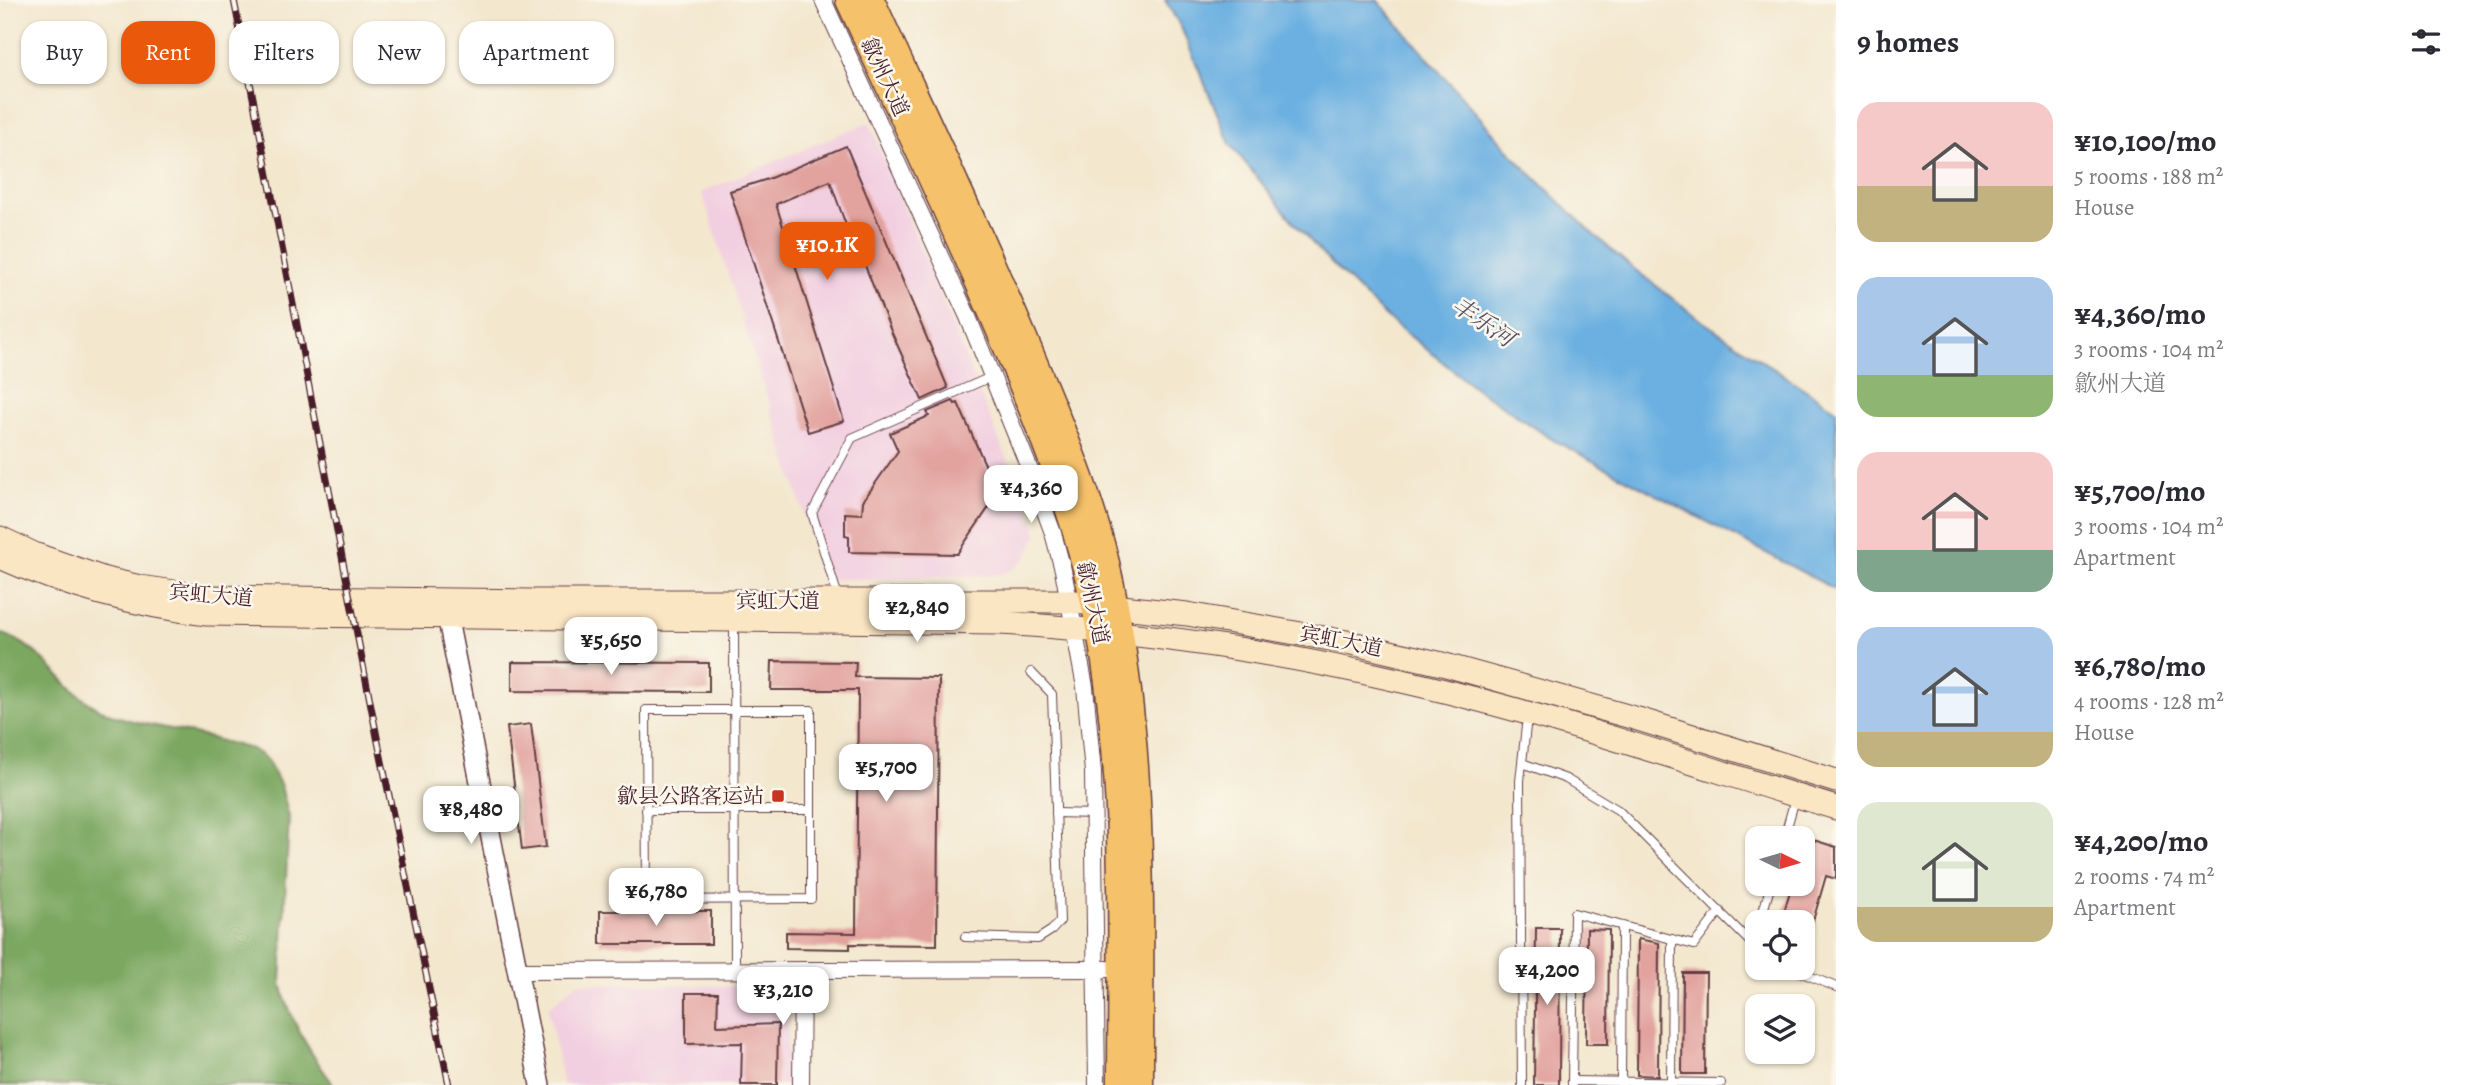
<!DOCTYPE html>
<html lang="en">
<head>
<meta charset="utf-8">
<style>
  body { margin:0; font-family:Alegreya,"Noto Serif SC",serif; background:#f7f7f7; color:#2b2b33; height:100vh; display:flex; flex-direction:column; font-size:26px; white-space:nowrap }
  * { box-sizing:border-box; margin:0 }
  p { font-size:23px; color:#7c7c81 }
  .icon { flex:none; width:38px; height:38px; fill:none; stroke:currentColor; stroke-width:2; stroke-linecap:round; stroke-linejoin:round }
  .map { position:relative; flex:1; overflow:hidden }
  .drawer { display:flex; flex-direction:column; background:#fff; width:630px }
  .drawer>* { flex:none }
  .top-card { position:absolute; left:21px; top:21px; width:665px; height:63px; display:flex; gap:14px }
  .needle { width:46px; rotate:95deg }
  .buttons { position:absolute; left:1745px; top:826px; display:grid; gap:14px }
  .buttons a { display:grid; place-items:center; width:70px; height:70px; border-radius:14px; background:#fff; box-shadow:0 2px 5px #0004; font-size:35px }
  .price { position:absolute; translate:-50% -60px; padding:0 16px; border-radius:14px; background:#fff; color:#222; font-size:23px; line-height:46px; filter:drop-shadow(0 2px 4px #0008) }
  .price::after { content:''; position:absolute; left:50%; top:42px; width:21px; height:16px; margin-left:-10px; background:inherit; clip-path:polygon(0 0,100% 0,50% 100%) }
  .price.selected { background:#ea580c; color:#fff }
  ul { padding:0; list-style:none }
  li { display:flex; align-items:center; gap:21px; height:175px; padding:0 21px }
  li span { display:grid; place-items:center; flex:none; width:196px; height:140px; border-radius:21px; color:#555 }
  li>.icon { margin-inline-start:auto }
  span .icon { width:84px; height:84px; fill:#fffc; stroke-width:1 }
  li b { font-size:30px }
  h2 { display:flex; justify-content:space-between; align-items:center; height:84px; padding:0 21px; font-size:30px }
  .pill { padding:0 24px; border-radius:21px; background:#fff; box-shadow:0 2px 5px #0004; font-size:24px; line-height:63px }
  .pill.selected { background:#ea580c; color:#fff }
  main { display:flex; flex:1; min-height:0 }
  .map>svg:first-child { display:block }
</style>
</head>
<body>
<main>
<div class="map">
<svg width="1836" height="1085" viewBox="0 0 1836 1085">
  <rect width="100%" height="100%" fill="#fbf7ec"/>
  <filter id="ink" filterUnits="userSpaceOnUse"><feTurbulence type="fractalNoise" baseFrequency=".0143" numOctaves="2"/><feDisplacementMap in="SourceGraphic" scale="14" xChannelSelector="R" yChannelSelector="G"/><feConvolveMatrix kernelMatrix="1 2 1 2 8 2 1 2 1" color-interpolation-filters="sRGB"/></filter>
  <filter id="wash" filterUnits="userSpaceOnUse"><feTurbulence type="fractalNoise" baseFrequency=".00686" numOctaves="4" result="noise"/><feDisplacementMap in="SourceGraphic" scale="28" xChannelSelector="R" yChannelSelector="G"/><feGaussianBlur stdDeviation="1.57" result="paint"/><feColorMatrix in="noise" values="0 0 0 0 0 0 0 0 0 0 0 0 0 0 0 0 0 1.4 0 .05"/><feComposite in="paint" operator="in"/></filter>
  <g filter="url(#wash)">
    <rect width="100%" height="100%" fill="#f3e7ce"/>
    <g fill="#f2cfe0">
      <path d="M869 122 1038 534 1026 558 1013 569 999 575 825 580 702 192Z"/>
      <path d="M577 983 773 987 788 1010 787 1085H563L548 1008Z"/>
    </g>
    <path fill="#7ba760" stroke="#626346" stroke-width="2" d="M0 633C46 647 61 690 101 710 129 723 160 726 189 733 210 737 231 744 252 749L265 758 270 765 281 786 289 817 281 983C289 1020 311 1055 334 1085H0Z"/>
    <path fill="#6cb0e1" stroke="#5b6886" stroke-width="2" d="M1165 0H1377L1519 162 1594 235 1629 265 1702 321 1836 410V590L1553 440 1474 387 1385 316 1323 255 1291 219 1230 144 1181 27Z"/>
    <g id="blocks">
      <g fill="#e2a29e">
        <path d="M846 146 948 388 922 400 891 331 860 253 857 254 851 239 830 181 776 204 844 421 808 432 730 191 768 179Z"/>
        <path d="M953 401 955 404 958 403 998 494 957 554 849 552V536L845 535V513L862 514 863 501 898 451 890 433 929 416 927 412Z"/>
        <path d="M772 661 856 662 855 677 939 678 937 945 850 944V949L786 948V932L856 933 858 690H771Z"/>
        <path d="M512 662 709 663V692L512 691Z"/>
        <path d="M531 724 546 847 522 850 507 727Z"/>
        <path d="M1804 837 1836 847V879L1826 876 1806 945H1802V922H1781L1792 884H1802Z"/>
        <rect x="600" y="911" width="111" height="33"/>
        <path d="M1536 928H1560L1559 1085H1534Z"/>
        <path d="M1587 929 1609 930 1608 1044H1586Z"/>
        <path d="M1638 939 1659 943 1658 1076 1637 1075Z"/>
        <path d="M1683 973H1706L1705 1074H1682Z"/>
        <path d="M686 993H718L717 1026 778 1024 777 1085H741L742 1043 686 1044Z"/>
      </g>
    </g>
  </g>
  <g filter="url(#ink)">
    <use href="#blocks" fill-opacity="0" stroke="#633d43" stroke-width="2"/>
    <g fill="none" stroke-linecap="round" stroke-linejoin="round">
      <g stroke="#633d43" stroke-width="10">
        <g id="service">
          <path d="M839 600 812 513 852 438 993 376"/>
          <path d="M734 622 735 970"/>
          <path d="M646 710H811V899L647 900Z"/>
          <path d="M1522 763 1566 779 1618 810 1757 949"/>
          <path d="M646 810H811"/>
          <path d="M1056 813 1095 814"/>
          <path d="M1784 838 1795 799"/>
          <path d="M1760 922 1771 884"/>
          <path d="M965 937 1038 939 1052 930 1060 921 1052 694 1031 672"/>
          <path d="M1790 968 1836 987"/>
          <path d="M1572 1081 1721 1083"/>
          <path d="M1522 1085 1520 781 1527 717"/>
          <path d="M1572 1085 1574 913 1694 945 1720 911"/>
          <path d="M1621 1085 1622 926"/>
          <path d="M1671 1085 1672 939"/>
        </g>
      </g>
      <g stroke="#633d43" stroke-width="18">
        <g id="minor">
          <path d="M823 0 968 317 1028 465 1053 533 1063 570 1085 687 1093 772 1097 1085"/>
          <path d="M517 971 1107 969"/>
          <path d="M801 1085 802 970"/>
        </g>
      </g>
      <g stroke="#633d43" stroke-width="22">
        <path id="tertiary" d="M445 605 540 1085"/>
      </g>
      <g stroke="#633d43" stroke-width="25">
        <g id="secondary">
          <path d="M0 538 34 554 105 579 140 587 209 597 531 601H1066L1187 614 1347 642 1442 664 1638 719 1836 781"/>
          <path d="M0 557C67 587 134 605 207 614L1000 623C1132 631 1263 649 1393 679 1543 712 1689 763 1836 808"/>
        </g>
      </g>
      <g stroke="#633d43" stroke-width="29">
        <g id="trunk">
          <path d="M849 0C902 114 956 228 1005 343 1040 427 1075 512 1094 602 1128 758 1121 926 1121 1085"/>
          <path d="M871 0C924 116 979 231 1028 348 1057 418 1088 489 1106 563 1146 734 1140 910 1140 1085"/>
        </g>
      </g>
      <use href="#service" stroke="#fff" stroke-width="8"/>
      <use href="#minor" stroke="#fff" stroke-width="16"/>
      <use href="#tertiary" stroke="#fff" stroke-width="19"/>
      <use href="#secondary" stroke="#fbe6c4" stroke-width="23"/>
      <use href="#trunk" stroke="#f5c16b" stroke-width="26"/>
      <g stroke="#4a1f2b" stroke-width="7">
        <path id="rail" d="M234 0 377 737 449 1085"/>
      </g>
      <use href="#rail" stroke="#fbf7ec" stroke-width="4.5" stroke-dasharray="13" stroke-linecap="butt"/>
    </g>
  </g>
  <rect fill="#c8321e" stroke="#fbf7ec" stroke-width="2.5" x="771" y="789" width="14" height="14" rx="3.5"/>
  <g text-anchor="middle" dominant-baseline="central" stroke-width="5" stroke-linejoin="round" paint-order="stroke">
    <g font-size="21" fill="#4a1f2b" stroke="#fbf7ec">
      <text transform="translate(885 77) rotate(65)">歙州大道</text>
      <text transform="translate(211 595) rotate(5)">宾虹大道</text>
      <text x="778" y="601">宾虹大道</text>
      <text transform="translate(1093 603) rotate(78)">歙州大道</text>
      <text transform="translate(1341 641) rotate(11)">宾虹大道</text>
    </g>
    <g font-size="21" fill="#4a1f2b" stroke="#fbf7ec" text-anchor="end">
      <text x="764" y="796">歙县公路客运站</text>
    </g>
    <g font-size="23" font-style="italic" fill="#56526b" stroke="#fbf7ec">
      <text transform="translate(1483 322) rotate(34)">丰乐河</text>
    </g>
  </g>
</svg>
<div class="buttons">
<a><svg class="needle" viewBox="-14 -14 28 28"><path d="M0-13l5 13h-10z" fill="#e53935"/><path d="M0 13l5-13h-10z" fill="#7c7c81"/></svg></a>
<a><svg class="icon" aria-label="locate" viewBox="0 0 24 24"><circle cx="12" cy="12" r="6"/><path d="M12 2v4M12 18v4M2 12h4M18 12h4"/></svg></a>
<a><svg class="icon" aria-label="layers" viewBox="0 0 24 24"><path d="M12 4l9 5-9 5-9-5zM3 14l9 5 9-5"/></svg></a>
</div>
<b class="price selected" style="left:827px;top:282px">¥10.1K</b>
<b class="price" style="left:1031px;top:525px">¥4,360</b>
<b class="price" style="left:917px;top:644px">¥2,840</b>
<b class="price" style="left:611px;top:677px">¥5,650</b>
<b class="price" style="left:886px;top:804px">¥5,700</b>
<b class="price" style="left:471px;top:846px">¥8,480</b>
<b class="price" style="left:656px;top:928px">¥6,780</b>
<b class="price" style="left:1547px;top:1007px">¥4,200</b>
<b class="price" style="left:783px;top:1027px">¥3,210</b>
<div class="top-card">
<a class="pill">Buy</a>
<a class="pill selected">Rent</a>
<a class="pill">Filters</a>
<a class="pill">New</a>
<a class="pill">Apartment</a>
</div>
</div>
<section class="drawer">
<h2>9 homes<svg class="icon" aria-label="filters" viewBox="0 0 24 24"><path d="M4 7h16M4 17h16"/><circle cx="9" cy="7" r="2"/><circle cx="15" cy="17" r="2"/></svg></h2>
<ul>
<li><span style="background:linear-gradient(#f6c9c9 60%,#c2b280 0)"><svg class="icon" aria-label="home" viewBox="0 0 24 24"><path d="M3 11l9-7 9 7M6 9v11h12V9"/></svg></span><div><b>¥10,100/mo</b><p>5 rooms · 188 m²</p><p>House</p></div></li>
<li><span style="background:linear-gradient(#a9c7e8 70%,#8fb573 0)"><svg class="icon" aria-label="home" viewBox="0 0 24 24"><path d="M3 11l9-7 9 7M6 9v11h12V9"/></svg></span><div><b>¥4,360/mo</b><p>3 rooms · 104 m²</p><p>歙州大道</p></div></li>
<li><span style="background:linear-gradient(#f6c9c9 70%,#7fa58c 0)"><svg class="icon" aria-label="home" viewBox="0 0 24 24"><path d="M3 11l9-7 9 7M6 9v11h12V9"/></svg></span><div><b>¥5,700/mo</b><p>3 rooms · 104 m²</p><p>Apartment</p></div></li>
<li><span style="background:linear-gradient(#a9c7e8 75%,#c2b280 0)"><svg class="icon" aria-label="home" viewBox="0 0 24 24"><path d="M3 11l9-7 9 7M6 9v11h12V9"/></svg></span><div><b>¥6,780/mo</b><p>4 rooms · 128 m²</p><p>House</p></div></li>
<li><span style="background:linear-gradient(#dfe7d0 75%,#c2b280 0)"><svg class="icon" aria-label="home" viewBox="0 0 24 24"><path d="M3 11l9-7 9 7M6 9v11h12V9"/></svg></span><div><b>¥4,200/mo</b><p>2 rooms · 74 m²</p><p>Apartment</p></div></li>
</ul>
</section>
</main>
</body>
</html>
